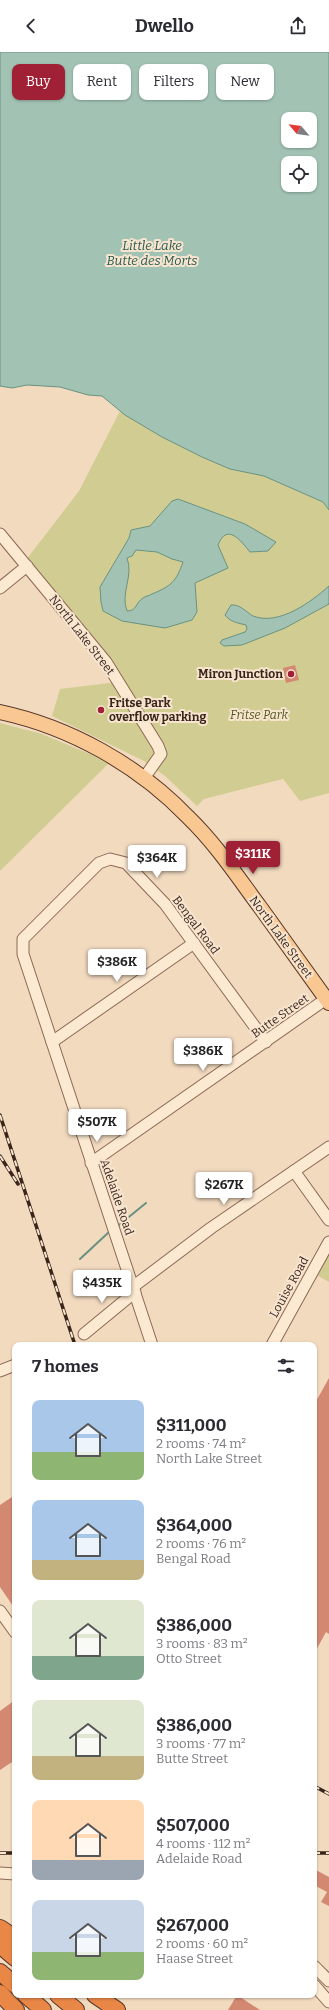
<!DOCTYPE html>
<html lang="en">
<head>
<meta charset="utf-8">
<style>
  body { margin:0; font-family:Bitter,serif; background:#f2f2f3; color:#2b2b33; height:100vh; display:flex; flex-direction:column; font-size:15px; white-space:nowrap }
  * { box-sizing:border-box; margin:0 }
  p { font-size:13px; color:#7c7c81 }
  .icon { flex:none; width:22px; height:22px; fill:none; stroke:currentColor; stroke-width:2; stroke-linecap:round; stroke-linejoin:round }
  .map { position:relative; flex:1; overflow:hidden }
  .drawer { position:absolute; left:12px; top:1290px; width:305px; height:656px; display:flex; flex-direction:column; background:#fff; border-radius:8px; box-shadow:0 1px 3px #0004 }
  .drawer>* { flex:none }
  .hud { position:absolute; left:12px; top:12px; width:305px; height:36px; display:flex; gap:8px }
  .needle { width:26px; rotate:299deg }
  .buttons { position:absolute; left:281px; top:60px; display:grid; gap:8px }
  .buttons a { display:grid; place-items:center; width:36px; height:36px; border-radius:8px; background:#fff; box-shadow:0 1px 3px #0004; font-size:20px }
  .price { position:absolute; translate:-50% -34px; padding:0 9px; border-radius:4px; background:#fff; color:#222; font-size:13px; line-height:26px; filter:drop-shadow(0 1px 2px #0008) }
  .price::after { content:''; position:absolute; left:50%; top:24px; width:12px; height:9px; margin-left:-6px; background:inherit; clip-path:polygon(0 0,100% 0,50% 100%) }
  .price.selected { background:#a02036; color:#fff }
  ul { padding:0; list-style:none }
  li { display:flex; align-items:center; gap:12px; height:100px; padding:0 20px }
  li span { display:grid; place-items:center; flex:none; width:112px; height:80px; border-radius:8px; color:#555 }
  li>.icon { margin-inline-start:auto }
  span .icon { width:48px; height:48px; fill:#fffc; stroke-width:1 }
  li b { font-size:17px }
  h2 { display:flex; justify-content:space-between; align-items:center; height:48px; padding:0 20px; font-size:17px }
  .chip { padding:0 14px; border-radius:8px; background:#fff; box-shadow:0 1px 3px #0004; font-size:14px; line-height:36px }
  .chip.selected { background:#a02036; color:#fff }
  header { display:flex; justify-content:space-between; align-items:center; height:52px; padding:0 20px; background:#fff; font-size:18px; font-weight:700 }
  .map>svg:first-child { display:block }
</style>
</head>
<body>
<header><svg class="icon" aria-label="back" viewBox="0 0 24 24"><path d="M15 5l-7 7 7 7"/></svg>Dwello<svg class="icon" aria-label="share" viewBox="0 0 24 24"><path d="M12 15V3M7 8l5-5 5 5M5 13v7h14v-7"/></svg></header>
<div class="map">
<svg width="329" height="1958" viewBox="0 0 329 1958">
  <rect width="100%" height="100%" fill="#f2dabf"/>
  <g fill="#d1cd92">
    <path d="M120 359 162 385 202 405 231 417 264 424 323 450 329 458V741L300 749 283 727 204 747 197 754 165 724 144 709 52 664 60 637 118 630 119 622 101 594 26 508 79 439Z"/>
    <path d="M0 671 42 682 102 707 109 711 0 819Z"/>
    <path d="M329 1197V1230L315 1222Z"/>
  </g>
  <g fill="#a2c3b4" stroke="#699281" fill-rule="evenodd">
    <path d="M0 0H329V458L323 450 264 424 230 417 202 405 162 385 125 363 102 344 88 343 60 335 27 333 12 336 0 334ZM288 67H310V89H288ZM288 111H310V133H288Z"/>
    <path d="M178 447 245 472 276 490 268 499 250 500C241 489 227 470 218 493L228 516 195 531 197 560 192 568 165 576 122 569 103 559 101 550 100 535 129 486 131 478 150 474 172 449ZM136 498 157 500 172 507 183 510C176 530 171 534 152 542 149 544 145 544 143 546 136 550 137 559 127 559 120 541 134 524 127 506L132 504Z"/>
    <path d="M329 534V552L285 576 242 593 224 594 220 591 222 588 245 580 247 577 246 573C238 571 230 570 225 563L231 553C240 552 246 560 253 564 279 574 311 550 329 534Z"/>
  </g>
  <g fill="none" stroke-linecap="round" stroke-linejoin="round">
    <g stroke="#699281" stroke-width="2">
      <path d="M119 1173 146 1151"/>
      <path d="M80 1207 109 1180"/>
    </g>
  </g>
  <g fill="#d38971">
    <path d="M295 613 299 628 286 631 283 616Z"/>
    <path d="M329 1326V1582L326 1580 314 1602V1353Z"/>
    <path d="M15 1443V1557L0 1535V1453Z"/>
    <path d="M15 1648V1708L0 1718V1659Z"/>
    <path d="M314 1817 329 1825V1854L321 1850 327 1840 314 1833Z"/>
    <path d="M237 1943 260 1958H228Z"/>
  </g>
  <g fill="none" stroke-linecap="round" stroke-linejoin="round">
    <g stroke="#8c6955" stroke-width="13">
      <g id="minor">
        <path d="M0 482 106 610 158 694 161 702 144 726"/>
        <path d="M0 536 27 514"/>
        <path d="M52 990 194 891"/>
        <path d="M91 1111 326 947"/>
        <path d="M294 1119 329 1168"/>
        <path d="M134 1234 211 1176 329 1095"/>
        <path d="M84 1282 135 1240"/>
        <path d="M152 1293 23 902V887L99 811 110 807 126 811 165 852 266 990"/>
        <path d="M272 1293 329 1190"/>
        <path d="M0 1319 15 1313"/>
        <path d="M0 1559 15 1580"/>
        <path d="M0 1821 15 1822"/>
        <path d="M314 1914 329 1929"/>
        <path d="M314 1933 329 1950"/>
      </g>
    </g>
    <g stroke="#59382a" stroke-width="16">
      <path id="major" d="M0 660C70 675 138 713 188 765 216 792 237 824 260 855 283 887 306 919 329 951"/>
    </g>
    <g stroke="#59382a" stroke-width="18">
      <g id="highway">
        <path d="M0 1876 15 1886"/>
        <path d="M0 1893 15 1906"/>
        <path d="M0 1920 15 1933"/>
        <path d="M0 1941 16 1958"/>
        <path d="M26 1943 43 1958"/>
        <path d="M58 1943 76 1958"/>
        <path d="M95 1943 117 1958"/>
      </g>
    </g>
    <use href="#minor" stroke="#fce9d2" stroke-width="11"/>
    <use href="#major" stroke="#f9c892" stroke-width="14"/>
    <use href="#highway" stroke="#e98747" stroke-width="16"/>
    <g stroke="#3a251b" stroke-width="3.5">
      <g id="rail">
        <path d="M0 1063 75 1293"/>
        <path d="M0 1104 18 1132"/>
        <path d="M314 1734 329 1742"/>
        <path d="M0 1801H15"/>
        <path d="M314 1801H329"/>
      </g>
    </g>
    <use href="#rail" stroke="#f8e5cf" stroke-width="2" stroke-dasharray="6" stroke-linecap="butt"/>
  </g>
  <g fill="#a02036" stroke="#f8e5cf" stroke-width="1.5">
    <circle cx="291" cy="622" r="4"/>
    <circle cx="101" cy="658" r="4"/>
  </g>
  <g text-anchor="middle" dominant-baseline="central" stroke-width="4" stroke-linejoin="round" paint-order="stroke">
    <g font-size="12" fill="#3a251b" stroke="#f8e5cf">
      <text transform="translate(82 583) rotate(52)">North Lake Street</text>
      <text transform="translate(196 873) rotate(53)">Bengal Road</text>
      <text transform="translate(281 885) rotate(54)">North Lake Street</text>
      <text transform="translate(280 964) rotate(-35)">Butte Street</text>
      <text transform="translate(117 1145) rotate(71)">Adelaide Road</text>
      <text transform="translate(289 1235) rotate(-61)">Louise Road</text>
    </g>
    <g font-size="12" font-weight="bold" fill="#3a251b" stroke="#f8e5cf" text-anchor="end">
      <text x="283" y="622">Miron Junction</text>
      <text x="109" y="651" text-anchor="start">Fritse Park<tspan x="109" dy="14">overflow parking</tspan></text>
    </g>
    <g font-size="12" font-style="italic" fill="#535820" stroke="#f8e5cf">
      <text x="259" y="663">Fritse Park</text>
    </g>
    <g font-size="13" font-style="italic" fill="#295b50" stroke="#f8e5cf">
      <text x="152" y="193">Little Lake<tspan x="152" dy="15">Butte des Morts</tspan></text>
    </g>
  </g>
</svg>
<div class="buttons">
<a><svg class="needle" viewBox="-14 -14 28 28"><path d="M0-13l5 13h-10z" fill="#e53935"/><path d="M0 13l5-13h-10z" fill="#7c7c81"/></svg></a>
<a><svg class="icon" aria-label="locate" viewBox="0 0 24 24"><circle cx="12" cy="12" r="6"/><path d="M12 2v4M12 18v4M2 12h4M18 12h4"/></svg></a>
</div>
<b class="price selected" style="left:253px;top:823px">$311K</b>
<b class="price" style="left:157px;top:827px">$364K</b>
<b class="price" style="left:117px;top:931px">$386K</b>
<b class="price" style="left:203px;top:1020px">$386K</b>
<b class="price" style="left:97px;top:1091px">$507K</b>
<b class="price" style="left:224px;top:1154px">$267K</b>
<b class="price" style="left:102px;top:1252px">$435K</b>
<div class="hud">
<a class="chip selected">Buy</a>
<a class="chip">Rent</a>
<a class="chip">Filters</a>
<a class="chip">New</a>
</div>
<section class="drawer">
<h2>7 homes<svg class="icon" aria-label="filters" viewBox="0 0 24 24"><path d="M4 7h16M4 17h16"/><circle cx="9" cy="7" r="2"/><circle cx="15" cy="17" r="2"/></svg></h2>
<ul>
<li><span style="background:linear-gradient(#a9c7e8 65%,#8fb573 0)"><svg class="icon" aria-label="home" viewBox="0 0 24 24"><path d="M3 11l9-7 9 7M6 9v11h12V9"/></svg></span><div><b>$311,000</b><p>2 rooms · 74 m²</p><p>North Lake Street</p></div></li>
<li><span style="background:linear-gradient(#a9c7e8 75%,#c2b280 0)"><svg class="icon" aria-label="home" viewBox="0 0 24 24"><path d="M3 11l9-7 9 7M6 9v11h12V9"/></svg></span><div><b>$364,000</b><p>2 rooms · 76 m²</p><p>Bengal Road</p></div></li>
<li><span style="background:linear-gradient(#dfe7d0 70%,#7fa58c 0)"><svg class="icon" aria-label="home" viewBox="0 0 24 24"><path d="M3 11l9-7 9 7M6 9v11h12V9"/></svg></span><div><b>$386,000</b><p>3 rooms · 83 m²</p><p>Otto Street</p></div></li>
<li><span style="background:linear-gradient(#dfe7d0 70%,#c2b280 0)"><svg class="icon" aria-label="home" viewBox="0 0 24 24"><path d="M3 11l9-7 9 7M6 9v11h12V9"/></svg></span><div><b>$386,000</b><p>3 rooms · 77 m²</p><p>Butte Street</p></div></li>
<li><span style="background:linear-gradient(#ffd9b3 75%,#9aa5b1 0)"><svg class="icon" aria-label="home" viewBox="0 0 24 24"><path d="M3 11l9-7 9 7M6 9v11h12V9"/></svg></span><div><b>$507,000</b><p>4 rooms · 112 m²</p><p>Adelaide Road</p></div></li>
<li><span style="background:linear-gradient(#c9d6e8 65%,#8fb573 0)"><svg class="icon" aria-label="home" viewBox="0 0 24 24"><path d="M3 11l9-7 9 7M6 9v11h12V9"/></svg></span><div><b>$267,000</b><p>2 rooms · 60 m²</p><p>Haase Street</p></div></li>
</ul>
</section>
</div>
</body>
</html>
